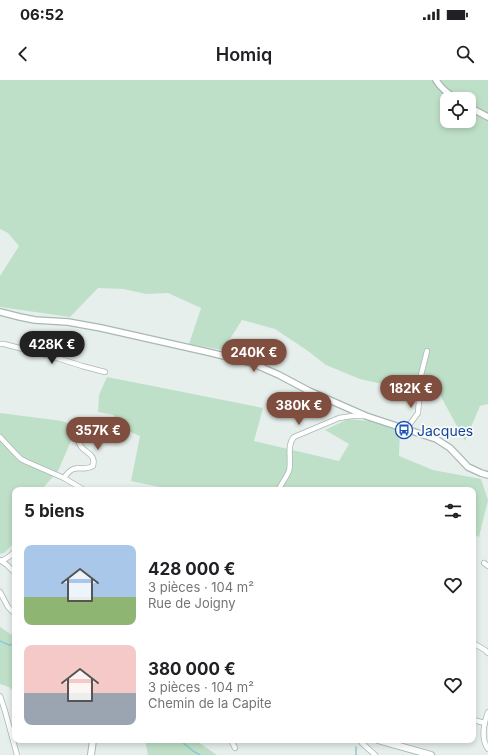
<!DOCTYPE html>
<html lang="fr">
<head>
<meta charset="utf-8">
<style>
  body { margin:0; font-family:Inter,sans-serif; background:#f2f2f2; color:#202124; height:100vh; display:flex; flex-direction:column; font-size:15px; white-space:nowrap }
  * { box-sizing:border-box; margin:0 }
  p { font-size:13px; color:#757577 }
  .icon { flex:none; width:22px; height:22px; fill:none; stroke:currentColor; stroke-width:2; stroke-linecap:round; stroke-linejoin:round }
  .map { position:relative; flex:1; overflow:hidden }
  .sheet { position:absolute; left:12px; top:407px; width:464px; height:256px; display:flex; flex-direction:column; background:#fff; border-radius:8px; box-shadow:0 2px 6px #0003 }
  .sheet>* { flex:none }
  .fabs { position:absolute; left:440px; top:12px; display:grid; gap:8px }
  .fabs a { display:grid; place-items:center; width:36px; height:36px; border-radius:8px; background:#fff; box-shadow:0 2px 6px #0003; font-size:20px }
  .price { position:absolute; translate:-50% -34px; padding:0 9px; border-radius:14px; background:#7f4e3f; color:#fff; font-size:13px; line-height:26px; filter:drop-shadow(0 1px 2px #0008) }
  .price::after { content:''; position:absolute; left:50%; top:24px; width:12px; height:9px; margin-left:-6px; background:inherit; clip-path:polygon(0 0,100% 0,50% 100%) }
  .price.active { background:#222; color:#fff }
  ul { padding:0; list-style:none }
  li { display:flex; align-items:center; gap:12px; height:100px; padding:0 12px }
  li span { display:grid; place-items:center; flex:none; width:112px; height:80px; border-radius:8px; color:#555 }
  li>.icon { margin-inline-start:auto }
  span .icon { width:48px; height:48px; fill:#fffc; stroke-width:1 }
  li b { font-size:17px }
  h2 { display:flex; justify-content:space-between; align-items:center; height:48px; padding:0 12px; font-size:17px }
  .status { display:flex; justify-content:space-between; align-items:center; height:28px; padding:0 20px; background:#fff; direction:ltr }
  .status svg { height:11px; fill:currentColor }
  header { display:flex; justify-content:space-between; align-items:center; height:52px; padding:0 12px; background:#fff; font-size:18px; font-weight:600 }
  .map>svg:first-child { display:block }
</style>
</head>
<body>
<div class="status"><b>06:52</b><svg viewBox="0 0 49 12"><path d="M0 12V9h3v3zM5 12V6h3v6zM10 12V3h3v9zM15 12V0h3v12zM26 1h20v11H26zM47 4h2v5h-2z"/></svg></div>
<header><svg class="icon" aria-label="back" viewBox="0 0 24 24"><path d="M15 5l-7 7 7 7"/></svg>Homiq<svg class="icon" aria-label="search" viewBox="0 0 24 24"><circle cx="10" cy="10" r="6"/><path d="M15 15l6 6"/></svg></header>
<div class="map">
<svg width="488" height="675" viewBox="0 0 488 675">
  <rect width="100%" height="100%" fill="#e6efeb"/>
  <g fill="#bfe0c8" fill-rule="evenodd">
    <path d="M0 0H488V324L480 326 465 361 439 313 413 316 391 306 360 299 326 285 308 271 275 249 242 240 223 270 189 264 201 228 168 213 146 214 124 209 98 208 70 237 0 227V196L19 166 8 153 0 149ZM447 19H469V41H447Z"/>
    <path d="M107 297 263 328 254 361 339 381 349 364 325 350 348 339 380 342 400 349 399 376 433 390 481 399 488 420 479 457 473 454V410H174L131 401 140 356 113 345 114 335 98 332 99 315Z"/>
    <path d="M0 333 62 341 77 347 58 391 42 409 41 410H15V462L4 473 0 474Z"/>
    <path d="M0 547 15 557V613L9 607 0 604Z"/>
    <path d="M145 660H195L217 675H148Z"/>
  </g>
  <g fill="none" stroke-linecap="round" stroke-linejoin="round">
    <g stroke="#8ec9d4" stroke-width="1.5">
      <path d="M0 561 9 565 15 564"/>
      <path d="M180 660 193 671 200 675"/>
      <path d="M356 675V667"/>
    </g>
    <g stroke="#a8b8b2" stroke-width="6">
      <g id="minor">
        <path d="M0 264H4L54 277 82 286 105 292"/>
        <path d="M407 348 418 333 421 295 427 271"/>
        <path d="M0 357 15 373 21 379 27 382 64 398 84 410"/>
        <path d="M64 398C75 381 81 393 93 386 97 371 80 374 78 359 81 354 84 353 90 352L91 349 89 347 82 344"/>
        <path d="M278 410C281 405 287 396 289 391 292 380 286 366 294 357L339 338 352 336H364"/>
        <path d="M0 480 7 485 15 493"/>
        <path d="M2 481 10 476 15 471"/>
        <path d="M484 483 488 486"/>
        <path d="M0 512 8 527 15 534"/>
        <path d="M473 563 485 570 488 573"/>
        <path d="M0 616 5 631 17 675"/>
        <path d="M488 632C484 643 480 658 488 669"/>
        <path d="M473 640 485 643"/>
        <path d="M231 660 235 668"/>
        <path d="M360 660 362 663 375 675"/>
      </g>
    </g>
    <g stroke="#a8b8b2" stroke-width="8">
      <g id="tertiary">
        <path d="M436 0C441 9 449 14 457 19"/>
        <path d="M469 27 488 37"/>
        <path d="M0 232 20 237 35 240 68 242 101 248 212 273 252 283 279 295 309 311 366 336 436 359 450 368 468 387 481 393 488 395"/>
      </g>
    </g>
    <g stroke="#a4bbb3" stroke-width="8">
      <g id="secondary">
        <path d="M378 660 431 675"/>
        <path d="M91 675 93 660"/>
      </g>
    </g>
    <use href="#minor" stroke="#fff" stroke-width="4.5"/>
    <use href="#tertiary" stroke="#fff" stroke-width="5.5"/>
    <use href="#secondary" stroke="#fff" stroke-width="6"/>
  </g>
  <defs>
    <g id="bus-ring" transform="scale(0.9)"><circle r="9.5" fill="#f7fbf9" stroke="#1a4fb4" stroke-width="1.5"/><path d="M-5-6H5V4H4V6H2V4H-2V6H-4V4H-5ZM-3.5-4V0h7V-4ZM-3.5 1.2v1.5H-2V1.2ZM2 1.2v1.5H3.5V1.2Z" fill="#1a4fb4"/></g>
  </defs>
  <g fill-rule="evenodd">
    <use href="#bus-ring" x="404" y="350"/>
  </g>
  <g text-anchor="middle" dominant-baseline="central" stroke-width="3.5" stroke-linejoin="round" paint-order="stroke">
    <g font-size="14" fill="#164399" stroke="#f7fbf9" text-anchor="start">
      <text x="417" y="350">Jacques</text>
    </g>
  </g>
</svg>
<div class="fabs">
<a><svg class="icon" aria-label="locate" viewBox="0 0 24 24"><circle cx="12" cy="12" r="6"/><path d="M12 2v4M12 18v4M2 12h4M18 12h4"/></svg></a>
</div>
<b class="price active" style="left:52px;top:285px">428K €</b>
<b class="price" style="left:254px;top:293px">240K €</b>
<b class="price" style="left:411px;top:329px">182K €</b>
<b class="price" style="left:299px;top:346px">380K €</b>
<b class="price" style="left:98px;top:371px">357K €</b>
<section class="sheet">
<h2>5 biens<svg class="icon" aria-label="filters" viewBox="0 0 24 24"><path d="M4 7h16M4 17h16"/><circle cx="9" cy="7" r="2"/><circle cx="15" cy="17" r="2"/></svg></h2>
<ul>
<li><span style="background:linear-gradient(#a9c7e8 65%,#8fb573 0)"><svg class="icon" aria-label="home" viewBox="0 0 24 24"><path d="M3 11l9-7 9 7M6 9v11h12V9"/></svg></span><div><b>428 000 €</b><p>3 pièces · 104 m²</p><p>Rue de Joigny</p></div><svg class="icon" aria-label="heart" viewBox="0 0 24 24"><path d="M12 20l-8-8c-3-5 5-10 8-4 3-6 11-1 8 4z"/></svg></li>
<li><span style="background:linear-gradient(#f6c9c9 60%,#9aa5b1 0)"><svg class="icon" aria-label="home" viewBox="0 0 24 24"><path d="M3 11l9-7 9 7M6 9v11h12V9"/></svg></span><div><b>380 000 €</b><p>3 pièces · 104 m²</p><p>Chemin de la Capite</p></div><svg class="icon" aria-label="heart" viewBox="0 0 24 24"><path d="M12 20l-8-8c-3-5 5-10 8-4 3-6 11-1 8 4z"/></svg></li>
</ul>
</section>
</div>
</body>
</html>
